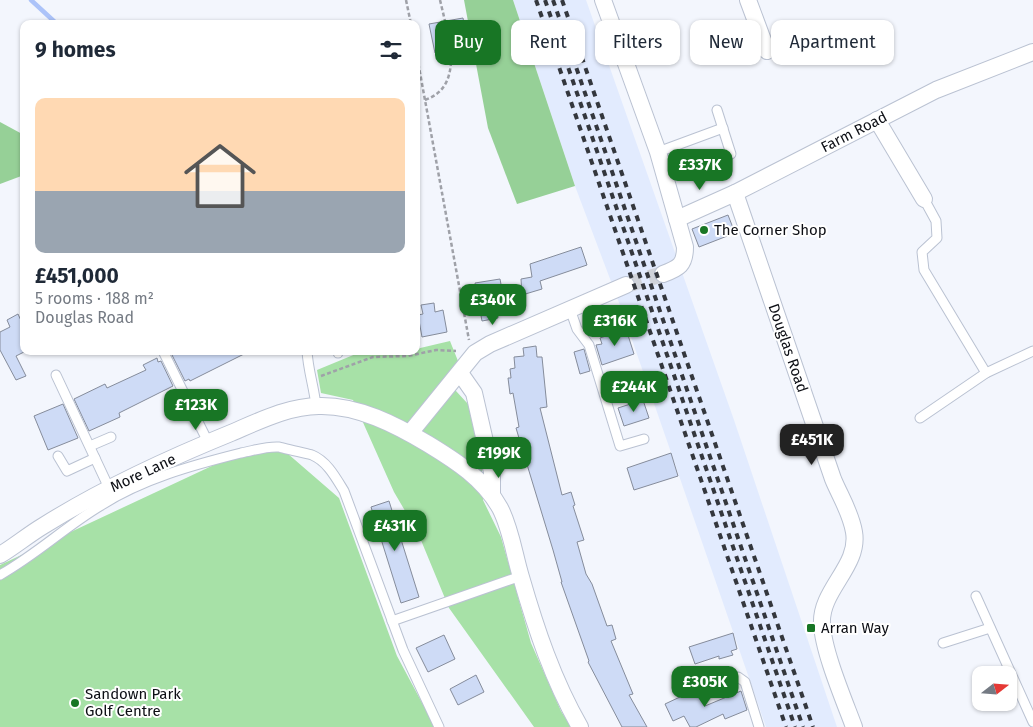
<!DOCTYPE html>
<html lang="en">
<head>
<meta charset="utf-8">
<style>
  body { margin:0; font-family:"Fira Sans",sans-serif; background:#f2f2f3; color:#1f2937; height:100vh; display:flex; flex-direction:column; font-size:19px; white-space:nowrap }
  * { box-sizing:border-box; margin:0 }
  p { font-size:16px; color:#747a83 }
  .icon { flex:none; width:28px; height:28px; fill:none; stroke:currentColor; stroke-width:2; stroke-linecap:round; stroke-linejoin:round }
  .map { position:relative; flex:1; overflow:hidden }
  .drawer { position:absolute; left:20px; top:20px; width:400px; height:335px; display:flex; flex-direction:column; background:#fff; border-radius:10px; box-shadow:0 1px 4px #0004 }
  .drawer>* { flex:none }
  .banner { position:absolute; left:435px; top:20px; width:475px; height:45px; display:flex; gap:10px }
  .needle { width:32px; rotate:73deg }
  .controls { position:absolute; left:972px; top:666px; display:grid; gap:10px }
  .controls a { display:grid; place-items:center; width:45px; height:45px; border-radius:10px; background:#fff; box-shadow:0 1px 4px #0004; font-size:25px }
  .price { position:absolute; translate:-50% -42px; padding:0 11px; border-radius:10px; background:#187625; color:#fff; font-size:16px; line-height:32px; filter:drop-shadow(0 1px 2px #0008) }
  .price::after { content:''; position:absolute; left:50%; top:30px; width:15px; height:11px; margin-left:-8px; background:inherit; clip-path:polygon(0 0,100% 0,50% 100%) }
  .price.current { background:#222; color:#fff }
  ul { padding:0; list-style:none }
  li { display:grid; align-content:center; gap:10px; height:265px; padding:0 15px }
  li span { display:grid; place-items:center; height:155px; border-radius:10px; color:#555 }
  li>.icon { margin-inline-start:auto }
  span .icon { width:90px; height:90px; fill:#fffc; stroke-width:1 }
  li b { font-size:21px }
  h2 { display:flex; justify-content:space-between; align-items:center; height:60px; padding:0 15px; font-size:21px }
  .chip { padding:0 18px; border-radius:10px; background:#fff; box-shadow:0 1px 4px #0004; font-size:18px; line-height:45px }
  .chip.current { background:#187625; color:#fff }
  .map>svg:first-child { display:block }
</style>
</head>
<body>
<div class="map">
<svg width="1033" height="727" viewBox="0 0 1033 727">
  <rect width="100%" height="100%" fill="#f3f6fd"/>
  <path fill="#e2ebfe" d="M513 0H586L734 420 837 727H766L621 308 575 186Z"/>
  <g fill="#a7e1a7">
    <path d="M450 341 458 361 448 378 456 391 468 404 482 467 483 500 501 537 531 643 561 711 571 727H534L449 608 418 533 394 492 353 400 321 393 317 370 363 351H416V349Z"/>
    <path d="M280 447 339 498 397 656 435 727H0V565L246 450Z"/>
  </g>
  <g fill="#96d097">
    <path d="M464 0H513L575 186 517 204 488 128Z"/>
    <path d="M0 122 24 135V175L0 184Z"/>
  </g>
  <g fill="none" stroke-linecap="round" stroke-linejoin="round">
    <path stroke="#acc3f9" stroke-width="4.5" d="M31 0 57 24"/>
  </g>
  <g fill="#cedbf6" stroke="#858c9b">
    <path d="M463 18 468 47 435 53 429 24Z"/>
    <path d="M728 215 735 233 699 247 692 229Z"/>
    <path d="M581 247 587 265 540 281 542 289 522 295 521 279 532 277 530 264Z"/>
    <path d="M500 279 506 311 497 312 498 318 482 321 475 283Z"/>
    <path d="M434 303 435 312 443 310 447 332 422 337 418 315 423 314 421 305Z"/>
    <path d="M18 314 24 327V352L16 356 26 376 16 380 0 350V332L10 327 7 320Z"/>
    <path d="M626 329 634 354 602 365 596 345 602 344 600 338Z"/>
    <path d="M536 346 537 357H542L547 407 540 408 562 495 571 492 575 505 573 506 584 540 577 542 586 574 592 584 607 626 612 625 616 639 611 641 633 694 629 695 647 727H622L588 662 589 661 561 582H562L553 550 522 448 516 428 519 427 513 393 510 394 508 378H511L510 369 515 368 514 357 524 356 523 348Z"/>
    <path d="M584 349 590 371 580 374 574 352Z"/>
    <path d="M180 351H250L190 381 189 379 185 381 172 355Z"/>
    <path d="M157 358 158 362 161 361 173 386 119 413 120 417 89 431 74 399 105 384 107 388 146 370 143 365Z"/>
    <path d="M643 400 649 418 624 426 618 408Z"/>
    <path d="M63 404 78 438 48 450 34 416Z"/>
    <path d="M671 453 678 476 634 490 627 468Z"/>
    <path d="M389 501 419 597 401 603 371 507Z"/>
    <path d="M733 633 737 649 731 651 733 655 719 659V656L695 664 689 647Z"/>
    <path d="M444 635 455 659 428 672 416 648Z"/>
    <path d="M476 675 484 692 458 705 450 689Z"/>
    <path d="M697 689 705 706 741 691 747 710 725 719 723 714 696 727H690L684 716 673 721 665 704Z"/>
  </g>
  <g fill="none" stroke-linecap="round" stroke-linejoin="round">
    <path stroke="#d0d3da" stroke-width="16" stroke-dasharray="16 8" stroke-linecap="butt" d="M626 285 663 274"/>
    <g stroke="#bac2d2" stroke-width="11">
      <g id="lane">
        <path d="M717 110 731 154"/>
        <path d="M658 152 723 128"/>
        <path d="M924 199 936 221 937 238 922 252 924 270 986 373"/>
        <path d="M570 309 577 329 589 345 620 446 644 439"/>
        <path d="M163 351 208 442"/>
        <path d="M307 351C308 370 314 387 316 406"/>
        <path d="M338 351V353"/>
        <path d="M56 375 109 488"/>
        <path d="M920 418 986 373 1033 351"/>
        <path d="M90 446 111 437"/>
        <path d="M58 456 67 471 95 458"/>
        <path d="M0 575C37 554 65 527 100 506 142 479 193 465 241 453 253 451 266 446 279 447 282 448 308 454 312 455 327 461 336 478 344 491L403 650 439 727"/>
        <path d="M976 596 1033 722"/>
        <path d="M392 621 521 576"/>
        <path d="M943 643 990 628"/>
        <path d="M712 686 738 677 745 682 759 727"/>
      </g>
    </g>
    <g stroke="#bac2d2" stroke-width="18">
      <g id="street">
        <path d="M603 0 658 152 685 247C685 265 679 268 663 274"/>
        <path d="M748 0 767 51"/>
        <path d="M877 120 924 199"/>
        <path d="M735 193 833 479C840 496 851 513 854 532 860 566 820 590 822 624 823 651 844 700 854 727"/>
        <path d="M677 219 735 193 936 90 1033 52"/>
        <path d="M460 373 474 393 492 472V494"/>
        <path d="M410 433 475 353 490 344 626 285"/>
        <path d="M0 555C15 546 28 535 43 526 102 489 167 459 231 433 259 421 289 406 319 406 358 405 396 425 428 444 456 461 484 479 500 508 511 529 514 554 521 577 536 629 553 680 580 727"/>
      </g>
    </g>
    <g stroke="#9fa1a8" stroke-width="2.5" stroke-dasharray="4 2.5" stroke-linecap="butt">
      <path d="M406 0 411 24"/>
      <path d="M440 0 445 21"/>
      <path d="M416 51 469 340"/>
      <path d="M425 100C448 92 452 73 451 50"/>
      <path d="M321 376 373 357 408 356 436 350 456 351"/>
    </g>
    <use href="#lane" stroke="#fff" stroke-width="9"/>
    <use href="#street" stroke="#fff" stroke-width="16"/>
    <g stroke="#34373d" stroke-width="4" stroke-dasharray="6 6" stroke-linecap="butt">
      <path d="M536 0 786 727"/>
      <path d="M545 0 795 727"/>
      <path d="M553 0 803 727"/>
      <path d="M562 0 813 727"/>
    </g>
  </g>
  <g fill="#187625" stroke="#fff" stroke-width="2">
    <circle cx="704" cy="230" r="5"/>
    <rect x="806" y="623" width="10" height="10" rx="2.5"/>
    <circle cx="75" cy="703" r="5"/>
  </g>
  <g text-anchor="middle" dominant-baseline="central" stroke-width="4" stroke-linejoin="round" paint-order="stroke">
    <g font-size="15" fill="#0c0e14" stroke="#fff">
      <text transform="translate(854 132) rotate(-27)">Farm Road</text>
      <text transform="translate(788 348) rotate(71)">Douglas Road</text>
      <text transform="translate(143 473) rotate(-25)">More Lane</text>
    </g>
    <g font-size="15" fill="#0c0e14" stroke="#fff" text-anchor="start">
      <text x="714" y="230">The Corner Shop</text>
      <text x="821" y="628">Arran Way</text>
      <text x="85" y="694">Sandown Park<tspan x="85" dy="17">Golf Centre</tspan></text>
    </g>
  </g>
</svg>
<div class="controls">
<a><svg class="needle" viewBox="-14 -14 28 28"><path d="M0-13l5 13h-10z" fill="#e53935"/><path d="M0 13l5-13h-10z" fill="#747a83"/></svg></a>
</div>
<b class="price" style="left:700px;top:191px">£337K</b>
<b class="price" style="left:493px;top:326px">£340K</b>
<b class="price" style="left:615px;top:347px">£316K</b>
<b class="price" style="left:634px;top:413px">£244K</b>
<b class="price" style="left:196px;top:431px">£123K</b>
<b class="price current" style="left:812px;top:466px">£451K</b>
<b class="price" style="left:499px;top:479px">£199K</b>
<b class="price" style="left:395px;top:552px">£431K</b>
<b class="price" style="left:705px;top:708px">£305K</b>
<div class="banner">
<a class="chip current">Buy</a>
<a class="chip">Rent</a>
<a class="chip">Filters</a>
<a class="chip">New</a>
<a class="chip">Apartment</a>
</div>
<section class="drawer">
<h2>9 homes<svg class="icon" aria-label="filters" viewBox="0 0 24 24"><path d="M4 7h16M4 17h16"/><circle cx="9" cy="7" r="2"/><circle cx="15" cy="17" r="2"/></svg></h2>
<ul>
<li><span style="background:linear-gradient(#ffd9b3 60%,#9aa5b1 0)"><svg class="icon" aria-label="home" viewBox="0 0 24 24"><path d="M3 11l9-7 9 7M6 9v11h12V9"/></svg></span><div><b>£451,000</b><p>5 rooms · 188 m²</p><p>Douglas Road</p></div></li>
</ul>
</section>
</div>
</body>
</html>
